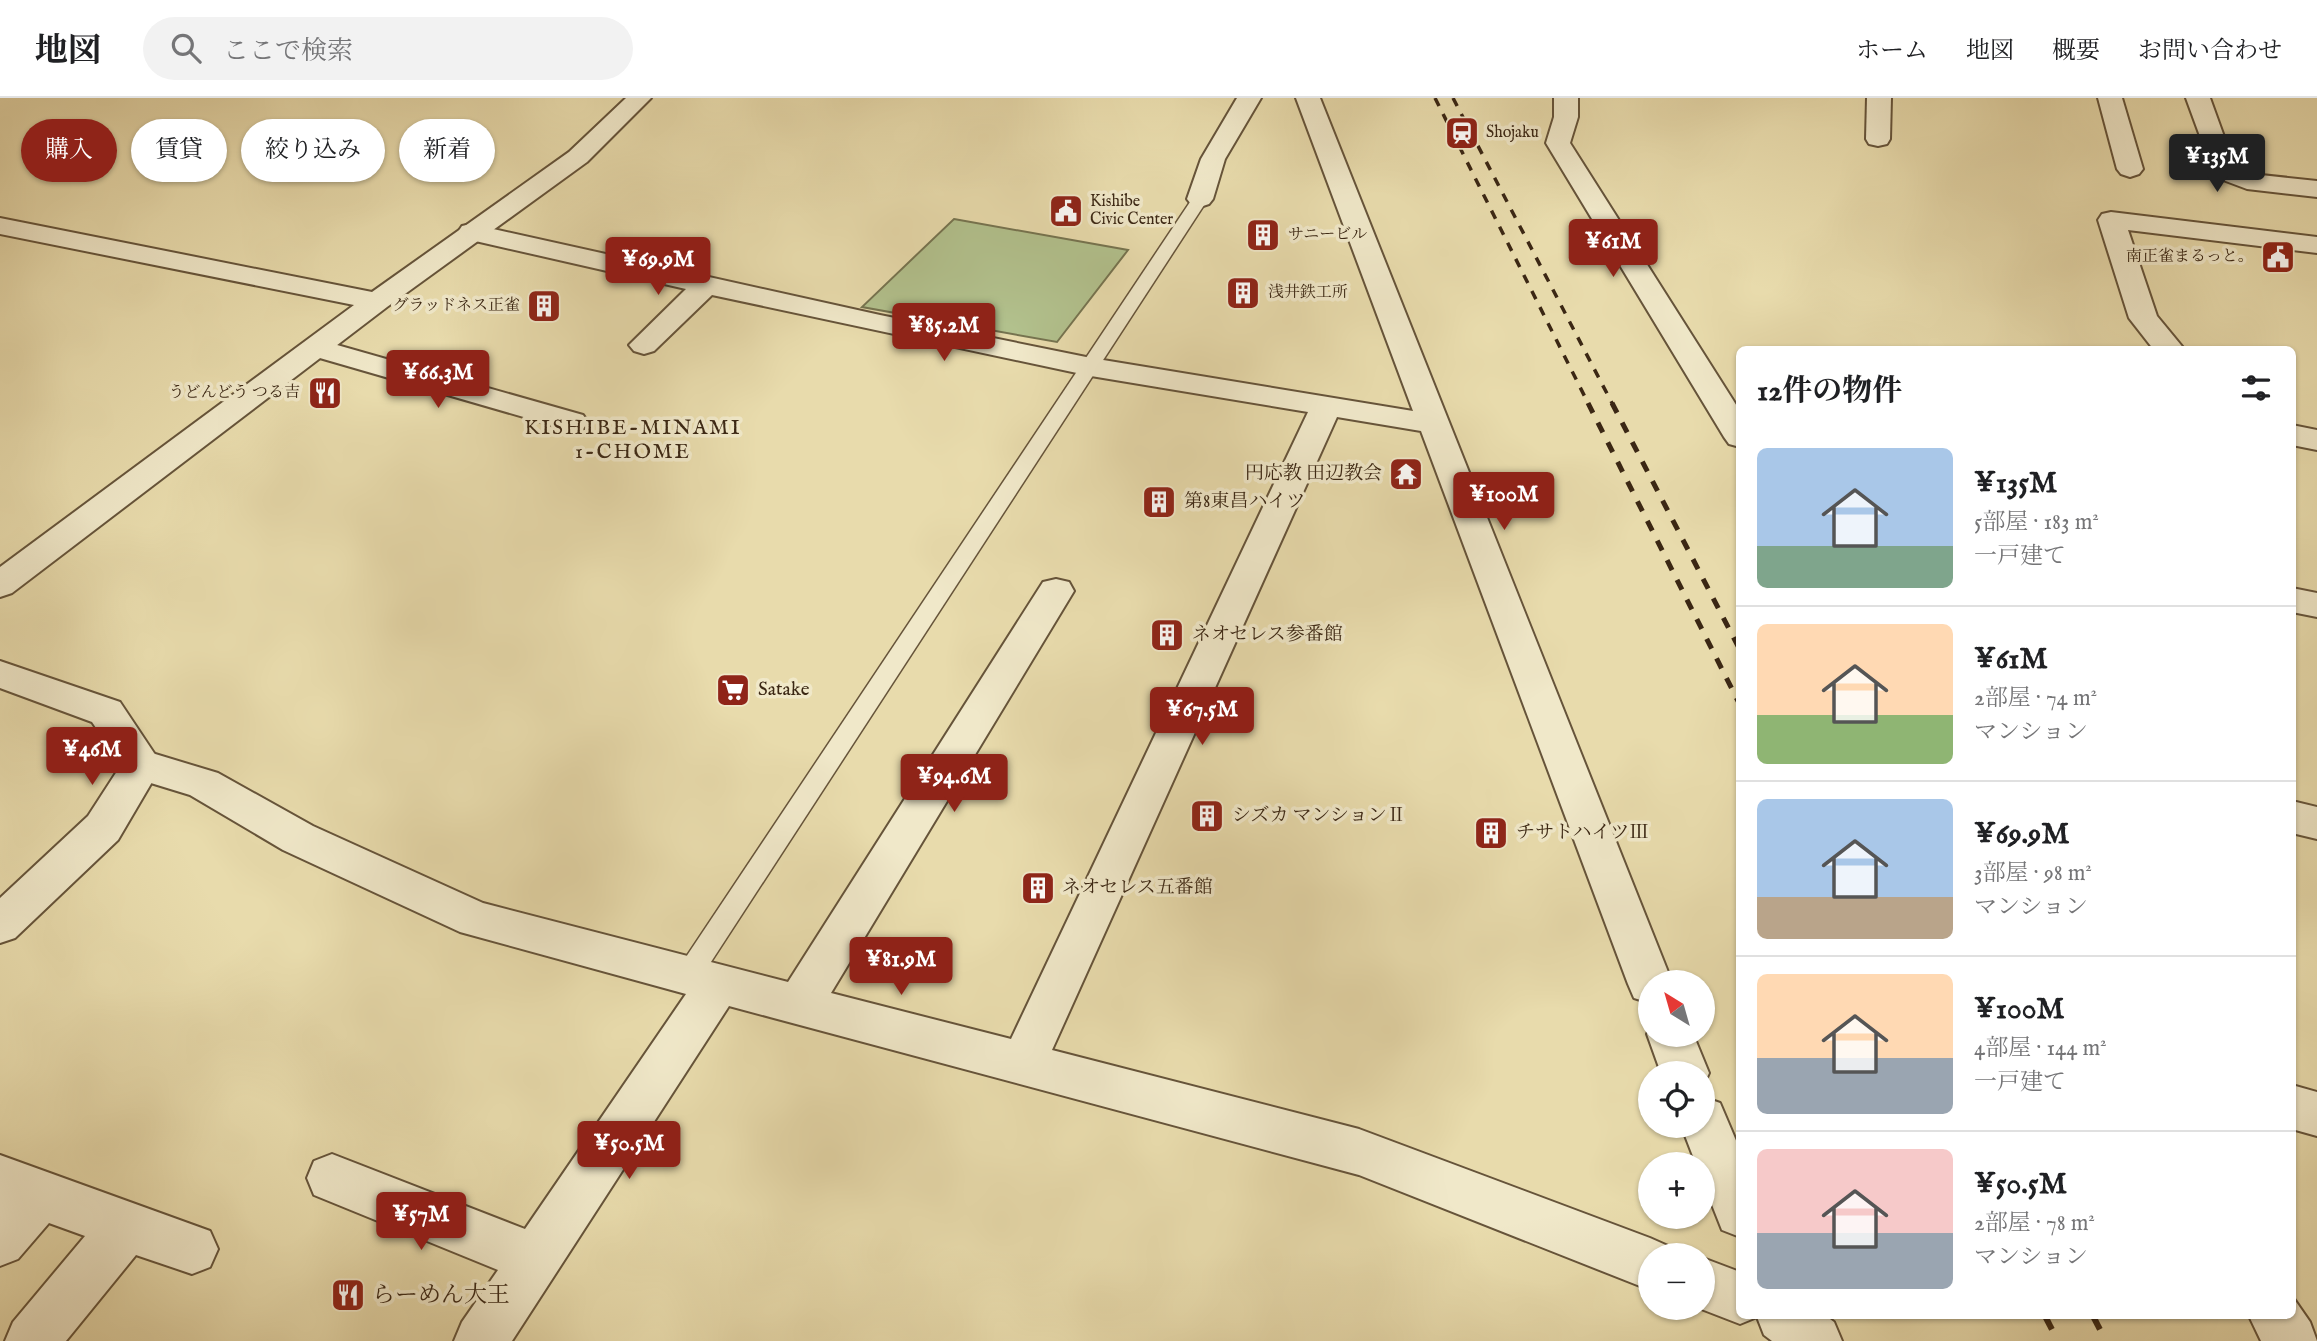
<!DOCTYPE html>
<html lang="ja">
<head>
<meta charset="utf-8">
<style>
  body { margin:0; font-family:"IM FELL English","Noto Serif JP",serif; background:#f2f2f2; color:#202124; height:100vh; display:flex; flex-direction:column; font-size:26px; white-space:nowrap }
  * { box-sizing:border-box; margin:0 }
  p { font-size:23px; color:#757577 }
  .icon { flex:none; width:38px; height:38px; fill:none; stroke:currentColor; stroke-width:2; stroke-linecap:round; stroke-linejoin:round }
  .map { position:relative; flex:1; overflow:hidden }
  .panel { position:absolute; left:1736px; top:248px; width:560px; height:973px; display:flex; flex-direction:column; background:#fff; border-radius:10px; box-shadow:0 2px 5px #0004 }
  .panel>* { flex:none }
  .guide { position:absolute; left:21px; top:21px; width:665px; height:63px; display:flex; gap:14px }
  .needle { width:46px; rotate:323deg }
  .fabs { position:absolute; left:1638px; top:872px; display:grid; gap:14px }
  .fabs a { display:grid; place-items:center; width:77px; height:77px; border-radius:50%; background:#fff; box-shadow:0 2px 5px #0004; font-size:35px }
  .price { position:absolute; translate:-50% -60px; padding:0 16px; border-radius:7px; background:#8f2418; color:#fff; font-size:23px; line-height:46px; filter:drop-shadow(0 2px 4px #0008) }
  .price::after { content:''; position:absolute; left:50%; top:42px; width:21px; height:16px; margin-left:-10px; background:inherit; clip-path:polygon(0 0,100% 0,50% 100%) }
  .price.active { background:#222; color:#fff }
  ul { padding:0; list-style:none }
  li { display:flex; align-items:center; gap:21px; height:175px; padding:0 21px }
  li+li { border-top:2px solid #e0e0e0 }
  li span { display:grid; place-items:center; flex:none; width:196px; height:140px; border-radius:10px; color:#555 }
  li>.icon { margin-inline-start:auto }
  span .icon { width:84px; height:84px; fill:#fffc; stroke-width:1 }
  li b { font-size:30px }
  h2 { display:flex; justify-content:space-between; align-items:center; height:84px; padding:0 21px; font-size:30px }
  .chip { padding:0 24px; border-radius:32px; background:#fff; box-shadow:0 2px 5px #0004; font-size:24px; line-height:63px }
  .chip.active { background:#8f2418; color:#fff }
  header { display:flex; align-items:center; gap:42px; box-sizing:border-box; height:98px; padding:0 35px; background:#fff; border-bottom:2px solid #e0e0e0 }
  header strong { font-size:33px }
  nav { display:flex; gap:38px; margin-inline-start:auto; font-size:24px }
  .search { width:490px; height:63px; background:#f2f2f2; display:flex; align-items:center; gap:18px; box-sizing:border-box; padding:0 24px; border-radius:38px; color:#757577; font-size:26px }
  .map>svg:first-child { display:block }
</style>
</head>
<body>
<header>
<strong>地図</strong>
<div class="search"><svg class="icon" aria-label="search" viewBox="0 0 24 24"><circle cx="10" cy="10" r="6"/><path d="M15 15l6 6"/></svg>ここで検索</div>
<nav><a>ホーム</a><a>地図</a><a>概要</a><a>お問い合わせ</a></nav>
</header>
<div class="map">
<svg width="2317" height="1243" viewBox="0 0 2317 1243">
  <rect width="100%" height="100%" fill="#e8dbac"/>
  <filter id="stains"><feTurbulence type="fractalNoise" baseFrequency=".00286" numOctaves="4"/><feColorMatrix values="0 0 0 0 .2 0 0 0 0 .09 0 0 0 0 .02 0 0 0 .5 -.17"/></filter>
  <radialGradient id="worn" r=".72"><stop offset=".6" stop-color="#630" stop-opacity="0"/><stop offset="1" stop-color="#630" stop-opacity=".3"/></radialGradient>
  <path fill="#b2c18d" stroke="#767450" stroke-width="2" d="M954 121 1128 152 1057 244 862 209Z"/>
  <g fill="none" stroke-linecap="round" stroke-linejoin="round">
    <g stroke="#66543a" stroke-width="3">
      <path id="service" d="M1200 96 1208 101 696 887 687 890 678 887 674 879 678 871 1192 101Z"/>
    </g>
    <g stroke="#66543a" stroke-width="4">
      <g id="minor">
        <path d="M1237 0H1261L1225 61 1213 101 1209 106 1200 109 1191 106 1187 101 1201 61Z"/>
        <path d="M1296 0H1320L1672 884H1650V905L1634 900 1628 886 1421 333 1337 319 1052 952 1359 1031 1650 1140 1668 1148 1672 1157H1650V1192L1359 1077 729 908 512 1243H454L462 1224 498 1172 314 1097 307 1080 314 1063 332 1056 525 1131 686 896 460 834 283 752 190 697 128 678 122 667 128 656 142 652 218 675 313 728 483 805 788 884 1043 484 1056 481 1069 484 1074 493 831 895 1011 941 1308 314 1091 278 712 197 654 253 644 256 634 253 629 247 686 191 471 142 462 140 458 134 462 128 471 126 880 217 1091 260 1413 313Z"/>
        <path d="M1554 0H1578V19L1570 45 1740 313V349L1729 346 1724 339 1546 45 1554 19Z"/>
        <path d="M1867 0H1891L1890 41 1887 46 1878 48 1869 46 1866 41Z"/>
        <path d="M2098 0H2122L2143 71 2139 76 2130 79 2121 76 2117 71Z"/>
        <path d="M2111 114 2317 139V155L2128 132 2157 218 2185 252H2154L2129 220 2098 122 2102 116Z"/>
        <path d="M316 241 583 317 588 324 583 331 572 333 306 256 301 250 306 244Z"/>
        <path d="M2292 327 2317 332V352L2292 347Z"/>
        <path d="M2292 490 2317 495V519L2292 514Z"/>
        <path d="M2292 703 2317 709V741L2292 735Z"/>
        <path d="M1650 929V936H1693L1709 975 1703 988V975H1661L1647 936Z"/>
        <path d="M2292 987 2317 994V1038L2292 1031Z"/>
        <path d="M1703 999 1720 1005 1740 1052V1139L1722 1132 1703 1084V1066H1696L1681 1027H1703Z"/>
        <path d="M0 1057 210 1133 218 1151 210 1169 192 1176 136 1157 66 1243H5L13 1224 85 1138 49 1125 18 1161 0 1168Z"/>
        <path d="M1703 1160 1740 1174V1218H1826L1834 1224 1842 1243H1772L1764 1237 1757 1219 1740 1226 1696 1209H1703Z"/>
        <path d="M2292 1198 2310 1224 2317 1243H2261L2249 1218H2292Z"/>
      </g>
    </g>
    <g stroke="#66543a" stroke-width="4">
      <g id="tertiary">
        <path d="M626 0H651L587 64 387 209 12 495 0 499V469L354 207 0 136V120L372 194 569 54Z"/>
        <path d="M2186 0H2210L2235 69 2252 76 2317 83V99L2247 91 2215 79Z"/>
        <path d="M0 563 120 604 162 667 118 742 15 840 0 845V800L88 718 121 667 92 624 0 590Z"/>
      </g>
    </g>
    <use href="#service" fill="#f0e8c9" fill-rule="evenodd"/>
    <use href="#minor" fill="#f0e8c9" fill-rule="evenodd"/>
    <use href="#tertiary" fill="#f0e8c9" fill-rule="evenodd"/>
    <g stroke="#3b2714" stroke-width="3.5" stroke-dasharray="9 9" stroke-linecap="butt">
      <path d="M1435 0 1589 307"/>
      <path d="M1453 0 1613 307"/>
    </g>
    <g stroke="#3b2714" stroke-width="5" stroke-dasharray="11 11" stroke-linecap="butt">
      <path d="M1588 305 1740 607"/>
      <path d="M1612 305 1740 552"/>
    </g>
    <g stroke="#3b2714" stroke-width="6" stroke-dasharray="15 15" stroke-linecap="butt">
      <path d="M2045 1218 2058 1243"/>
      <path d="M2093 1218 2106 1243"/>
    </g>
  </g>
  <defs>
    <g id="station-square" transform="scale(1.75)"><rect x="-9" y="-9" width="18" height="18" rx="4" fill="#8f2418" stroke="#f0e8c9"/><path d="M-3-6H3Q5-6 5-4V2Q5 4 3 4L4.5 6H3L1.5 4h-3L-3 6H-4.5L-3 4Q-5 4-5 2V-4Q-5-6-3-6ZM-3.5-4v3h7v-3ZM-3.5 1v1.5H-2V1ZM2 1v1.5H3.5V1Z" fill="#fff"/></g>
    <g id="civic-square" transform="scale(1.75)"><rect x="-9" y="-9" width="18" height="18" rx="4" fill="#8f2418" stroke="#f0e8c9"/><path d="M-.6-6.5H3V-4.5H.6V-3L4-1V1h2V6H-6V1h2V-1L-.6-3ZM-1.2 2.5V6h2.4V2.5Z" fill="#fff"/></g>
    <g id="building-square" transform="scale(1.75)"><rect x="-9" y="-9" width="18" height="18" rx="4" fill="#8f2418" stroke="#f0e8c9"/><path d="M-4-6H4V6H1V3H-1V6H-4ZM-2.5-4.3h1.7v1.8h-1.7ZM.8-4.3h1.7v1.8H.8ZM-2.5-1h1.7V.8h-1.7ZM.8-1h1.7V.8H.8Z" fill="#fff"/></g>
    <g id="restaurant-square" transform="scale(1.75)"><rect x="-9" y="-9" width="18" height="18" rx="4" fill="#8f2418" stroke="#f0e8c9"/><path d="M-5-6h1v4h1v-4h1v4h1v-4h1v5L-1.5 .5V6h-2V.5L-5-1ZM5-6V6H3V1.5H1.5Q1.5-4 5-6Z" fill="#fff"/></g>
    <g id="temple-square" transform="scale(1.75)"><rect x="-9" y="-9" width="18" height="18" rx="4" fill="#8f2418" stroke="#f0e8c9"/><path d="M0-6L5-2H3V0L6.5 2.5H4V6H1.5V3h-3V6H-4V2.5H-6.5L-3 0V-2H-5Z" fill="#fff"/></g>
    <g id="supermarket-square" transform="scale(1.75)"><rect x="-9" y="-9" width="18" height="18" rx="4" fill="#8f2418" stroke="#f0e8c9"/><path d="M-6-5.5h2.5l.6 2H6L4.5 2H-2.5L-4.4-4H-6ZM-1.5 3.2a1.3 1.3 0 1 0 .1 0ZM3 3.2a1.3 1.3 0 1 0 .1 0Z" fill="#fff"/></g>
  </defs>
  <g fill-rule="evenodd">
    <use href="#station-square" x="1462" y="35"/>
    <use href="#civic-square" x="1066" y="113"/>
    <use href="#building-square" x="1263" y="137"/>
    <use href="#civic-square" x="2278" y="159"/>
    <use href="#building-square" x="1243" y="195"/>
    <use href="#building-square" x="544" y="208"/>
    <use href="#restaurant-square" x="325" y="295"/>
    <use href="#temple-square" x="1406" y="376"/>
    <use href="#building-square" x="1159" y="404"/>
    <use href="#building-square" x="1167" y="537"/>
    <use href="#supermarket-square" x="733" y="592"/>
    <use href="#building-square" x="1207" y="718"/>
    <use href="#building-square" x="1491" y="735"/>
    <use href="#building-square" x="1038" y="790"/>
    <use href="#restaurant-square" x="348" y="1197"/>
  </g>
  <g text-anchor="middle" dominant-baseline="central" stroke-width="7" stroke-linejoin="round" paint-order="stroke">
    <g font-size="16" fill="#3b2714" stroke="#f0e8c9" text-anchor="start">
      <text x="1486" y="35">Shojaku</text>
      <text x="1090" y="104">Kishibe<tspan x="1090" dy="18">Civic Center</tspan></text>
      <text x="1288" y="137">サニービル</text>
      <text x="2254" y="159" text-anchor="end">南正雀まるっと。</text>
      <text x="1268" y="195">浅井鉄工所</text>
      <text x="520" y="208" text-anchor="end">グラッドネス正雀</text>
      <text x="300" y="295" text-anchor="end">うどんどう つる吉</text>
    </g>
    <g font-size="19" fill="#3b2714" stroke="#f0e8c9" text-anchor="start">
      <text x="1382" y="376" text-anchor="end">円応教 田辺教会</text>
      <text x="1184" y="404">第8東昌ハイツ</text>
      <text x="1192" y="537">ネオセレス参番館</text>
      <text x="758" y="592">Satake</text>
      <text x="1232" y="718">シズカ マンションⅡ</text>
      <text x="1516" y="735">チサトハイツⅢ</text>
      <text x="1062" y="790">ネオセレス五番館</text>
    </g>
    <g font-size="21" letter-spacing="2" fill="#3b2714" stroke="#f0e8c9">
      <text x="633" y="330">KISHIBE-MINAMI<tspan x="633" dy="24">1-CHOME</tspan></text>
    </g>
    <g font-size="23" fill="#3b2714" stroke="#f0e8c9" text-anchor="start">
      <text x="372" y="1197">らーめん大王</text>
    </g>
  </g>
  <rect width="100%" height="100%" filter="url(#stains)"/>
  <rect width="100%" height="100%" fill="url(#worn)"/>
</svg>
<div class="fabs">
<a><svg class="needle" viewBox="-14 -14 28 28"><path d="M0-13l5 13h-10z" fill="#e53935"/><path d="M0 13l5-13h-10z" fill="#757577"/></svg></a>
<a><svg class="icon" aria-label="locate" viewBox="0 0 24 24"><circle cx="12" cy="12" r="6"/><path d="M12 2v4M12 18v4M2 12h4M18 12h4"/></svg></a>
<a>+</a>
<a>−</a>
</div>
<b class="price active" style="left:2217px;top:96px">¥135M</b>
<b class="price" style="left:1613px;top:181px">¥61M</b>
<b class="price" style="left:658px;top:199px">¥69.9M</b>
<b class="price" style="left:944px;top:265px">¥85.2M</b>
<b class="price" style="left:438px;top:312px">¥66.3M</b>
<b class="price" style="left:1504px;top:434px">¥100M</b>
<b class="price" style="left:1202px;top:649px">¥67.5M</b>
<b class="price" style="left:92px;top:689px">¥46M</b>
<b class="price" style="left:954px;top:716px">¥94.6M</b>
<b class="price" style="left:901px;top:899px">¥81.9M</b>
<b class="price" style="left:629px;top:1083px">¥50.5M</b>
<b class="price" style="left:421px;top:1154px">¥57M</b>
<div class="guide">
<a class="chip active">購入</a>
<a class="chip">賃貸</a>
<a class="chip">絞り込み</a>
<a class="chip">新着</a>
</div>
<section class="panel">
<h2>12件の物件<svg class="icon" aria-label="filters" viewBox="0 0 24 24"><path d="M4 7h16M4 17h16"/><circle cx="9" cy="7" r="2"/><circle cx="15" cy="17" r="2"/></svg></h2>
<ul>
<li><span style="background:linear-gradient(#a9c7e8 70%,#7fa58c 0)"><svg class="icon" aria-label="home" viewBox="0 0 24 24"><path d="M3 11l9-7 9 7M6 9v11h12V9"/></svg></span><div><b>¥135M</b><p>5部屋 · 183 m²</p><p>一戸建て</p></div></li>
<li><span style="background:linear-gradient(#ffd9b3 65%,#8fb573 0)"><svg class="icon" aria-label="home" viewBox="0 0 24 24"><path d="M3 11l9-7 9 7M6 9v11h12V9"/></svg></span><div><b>¥61M</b><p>2部屋 · 74 m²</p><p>マンション</p></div></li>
<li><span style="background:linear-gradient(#a9c7e8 70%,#b9a48a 0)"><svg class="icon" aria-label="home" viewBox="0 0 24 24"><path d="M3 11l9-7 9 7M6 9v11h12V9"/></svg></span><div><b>¥69.9M</b><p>3部屋 · 98 m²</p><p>マンション</p></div></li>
<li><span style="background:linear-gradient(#ffd9b3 60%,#9aa5b1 0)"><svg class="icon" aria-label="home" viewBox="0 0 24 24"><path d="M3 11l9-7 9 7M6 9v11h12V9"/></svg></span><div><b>¥100M</b><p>4部屋 · 144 m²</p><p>一戸建て</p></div></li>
<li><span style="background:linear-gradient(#f6c9c9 60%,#9aa5b1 0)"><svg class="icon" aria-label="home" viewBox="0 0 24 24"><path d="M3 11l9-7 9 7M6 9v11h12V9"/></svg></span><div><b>¥50.5M</b><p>2部屋 · 78 m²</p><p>マンション</p></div></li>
</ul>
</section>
</div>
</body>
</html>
